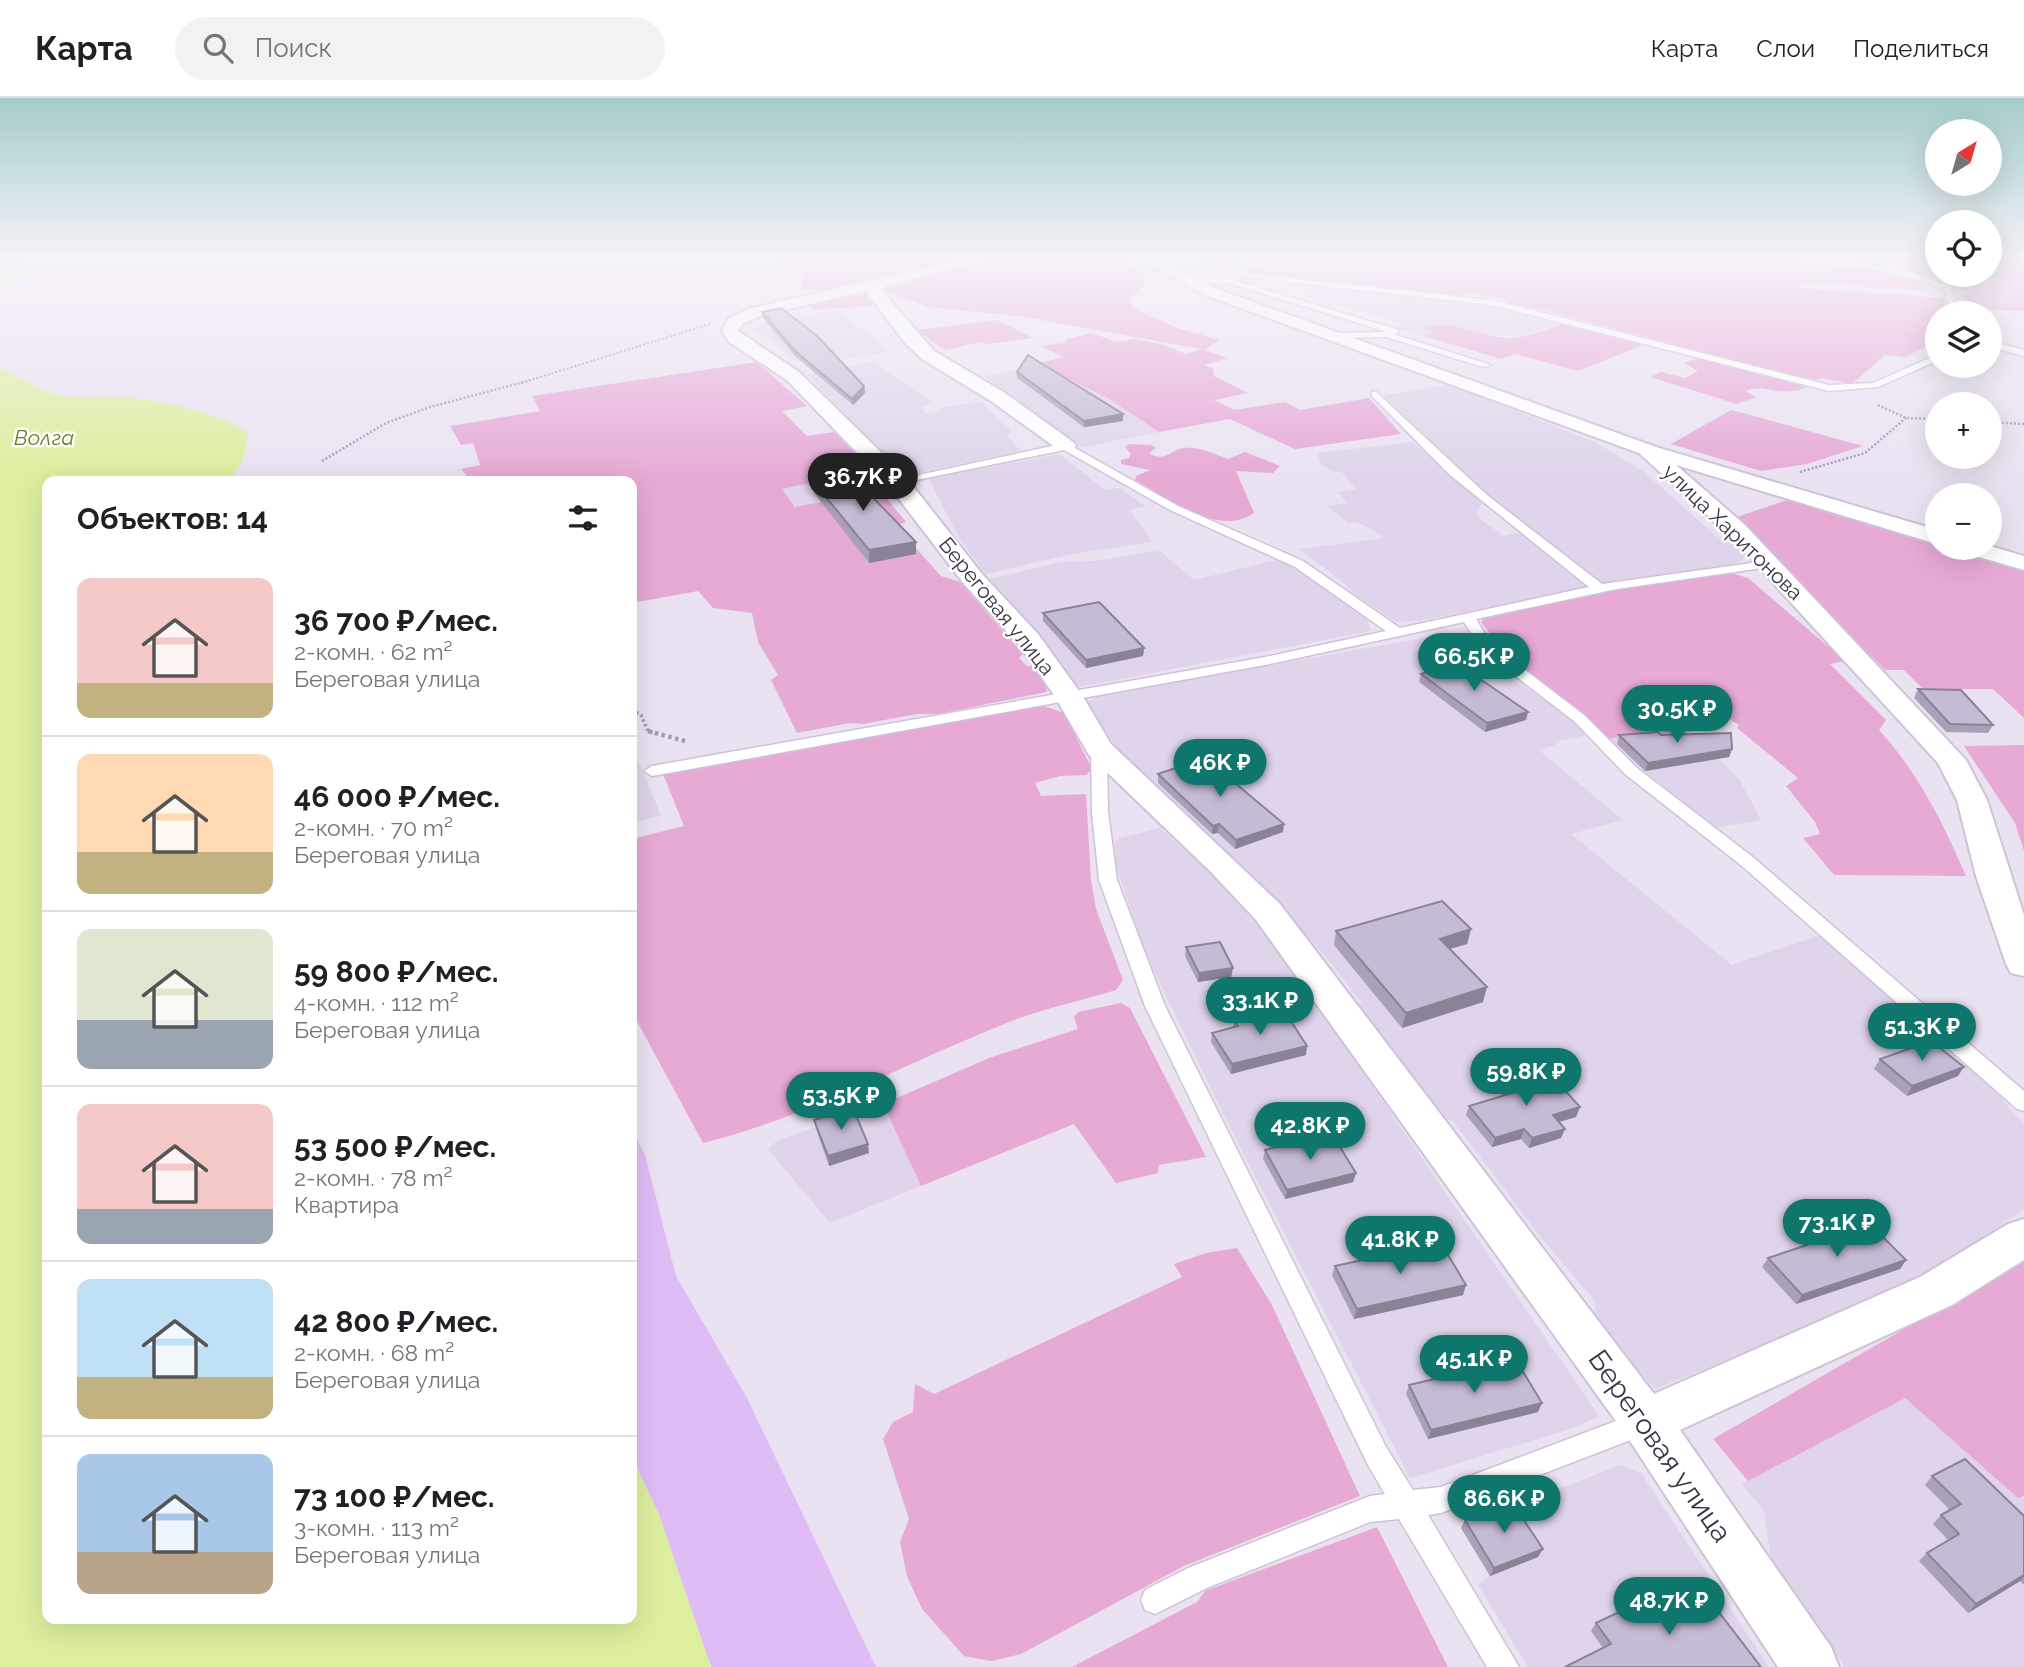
<!DOCTYPE html>
<html lang="ru">
<head>
<meta charset="utf-8">
<style>
  body { margin:0; font-family:Raleway,sans-serif; background:#f2f2f2; color:#202124; height:100vh; display:flex; flex-direction:column; font-size:26px; white-space:nowrap }
  * { box-sizing:border-box; margin:0 }
  p { font-size:23px; color:#757577 }
  .icon { flex:none; width:38px; height:38px; fill:none; stroke:currentColor; stroke-width:2; stroke-linecap:round; stroke-linejoin:round }
  .map { position:relative; flex:1; overflow:hidden }
  .side { position:absolute; left:42px; top:378px; width:595px; height:1148px; display:flex; flex-direction:column; background:#fff; border-radius:14px; box-shadow:0 7px 28px #0002 }
  .side>* { flex:none }
  .needle { width:46px; rotate:37deg }
  .controls { position:absolute; left:1925px; top:21px; display:grid; gap:14px }
  .controls a { display:grid; place-items:center; width:77px; height:77px; border-radius:50%; background:#fff; box-shadow:0 7px 28px #0002; font-size:35px }
  .price { position:absolute; translate:-50% -60px; padding:0 16px; border-radius:24px; background:#0f766e; color:#fff; font-size:23px; line-height:46px; filter:drop-shadow(0 2px 4px #0008) }
  .price::after { content:''; position:absolute; left:50%; top:42px; width:21px; height:16px; margin-left:-10px; background:inherit; clip-path:polygon(0 0,100% 0,50% 100%) }
  .price.selected { background:#222; color:#fff }
  ul { padding:0; list-style:none }
  li { display:flex; align-items:center; gap:21px; height:175px; padding:0 35px }
  li+li { border-top:2px solid #e0e0e0 }
  li span { display:grid; place-items:center; flex:none; width:196px; height:140px; border-radius:14px; color:#555 }
  li>.icon { margin-inline-start:auto }
  span .icon { width:84px; height:84px; fill:#fffc; stroke-width:1 }
  li b { font-size:30px }
  h2 { display:flex; justify-content:space-between; align-items:center; height:84px; padding:0 35px; font-size:30px }
  header { display:flex; align-items:center; gap:42px; box-sizing:border-box; height:98px; padding:0 35px; background:#fff; border-bottom:2px solid #e0e0e0 }
  header strong { font-size:33px }
  nav { display:flex; gap:38px; margin-inline-start:auto; font-size:24px }
  .search { width:490px; height:63px; background:#f2f2f2; display:flex; align-items:center; gap:18px; box-sizing:border-box; padding:0 24px; border-radius:38px; color:#757577; font-size:26px }
  .map>svg:first-child { display:block }
</style>
</head>
<body>
<header>
<strong>Карта</strong>
<div class="search"><svg class="icon" aria-label="search" viewBox="0 0 24 24"><circle cx="10" cy="10" r="6"/><path d="M15 15l6 6"/></svg>Поиск</div>
<nav><a>Карта</a><a>Слои</a><a>Поделиться</a></nav>
</header>
<div class="map">
<svg width="2024" height="1569" viewBox="0 0 2024 1569">
  <rect width="100%" height="100%" fill="#eae2f1"/>
  <g fill="#dfd4e9">
    <path d="M1331 189 1463 203 1567 224 1521 239 1425 230 1435 234 1424 238 1395 230 1403 226 1300 196Z"/>
    <path d="M837 211 890 254 823 264H796L772 242 754 231 768 223Z"/>
    <path d="M873 263 933 305 921 310 926 316 940 313 937 310 981 304 1012 333 1007 338 1021 353 903 378 808 277Z"/>
    <path d="M1022 271 1065 279 1108 301 1159 334 1082 349 1050 330 984 278Z"/>
    <path d="M1449 287 1597 345 1644 374 1717 439 1729 440 1746 459 1740 464 1727 467 1599 486 1524 430 1425 344 1384 297Z"/>
    <path d="M1413 344 1482 405 1476 415 1481 422 1504 438 1520 434 1591 489 1419 523 1396 524 1353 495 1344 485 1299 451 1384 440 1372 431 1355 424 1348 425 1327 408 1347 405 1338 394 1356 391 1341 373 1334 374 1322 367 1317 355Z"/>
    <path d="M1059 356 1105 392 1120 390 1145 408 1129 412 1153 444 1072 456 985 476 958 438 929 381Z"/>
    <path d="M871 372 887 391 796 409 781 391Z"/>
    <path d="M1152 453 1161 454 1194 482 1280 461 1367 520 1371 533 1079 589 989 481 1061 464 1095 463Z"/>
    <path d="M1445 536 1556 610 1585 634 1583 638 1558 643 1555 647 1539 652 1623 722 1571 736 1732 867 1821 837 1995 993 2024 1027V1111L1936 1172 1876 1202 1655 1291 1593 1222 1596 1204 1538 1136 1453 1023 1443 1021 1359 911 1361 904 1326 859 1287 817 1285 810 1129 666 1086 606 1097 598Z"/>
    <path d="M1693 632 1740 683 1761 722 1714 730 1606 641Z"/>
    <path d="M632 649 661 717 632 726Z"/>
    <path d="M1160 730 1228 792 1292 871 1599 1318 1573 1330 1410 1380 1222 1014 1145 854 1116 768 1115 746 1119 740Z"/>
    <path d="M883 1006 921 1088 830 1125 768 1051 778 1042Z"/>
    <path d="M1905 1299 2018 1400 2024 1398V1569H1845L1771 1461 1764 1413 1742 1386Z"/>
    <path d="M1620 1367 1641 1375 1769 1569H1528L1478 1487 1490 1478 1461 1430Z"/>
  </g>
  <g fill="#e6aad5">
    <path d="M780 160H1126L1125 167 1145 175 1146 184 1129 202 1134 211 1180 231 1219 242 1205 252 1227 260 1204 267 1213 270 1214 278 1248 295 1214 302 1234 312 1285 304 1300 312 1369 300 1401 336 1295 351 1230 321 1159 334 1109 301 1067 280 1048 282 1032 267 1063 259 1040 248 1065 245 1067 241 1092 235 1116 244 1135 241 1164 247 1186 256 1201 251 1019 218 928 209 880 192V201L871 208 815 212 806 207 825 200 829 193 802 192V174L776 165Z"/>
    <path d="M1199 160H1754L1887 173 1913 181 1929 192 1801 185V190L1944 200V215H1937V243L1905 259 1885 257 1852 286 1822 280 1813 283 1540 211 1506 205V202L1467 195 1460 197 1260 177 1245 174 1264 166 1244 160 1222 166Z"/>
    <path d="M1863 160H1937V170L1863 163Z"/>
    <path d="M1990 160H2024V213L1978 211 1960 196 1968 195 1948 189 1955 186C1940 176 1898 173 1878 167L1937 172V177H1990Z"/>
    <path d="M997 222 1033 240 988 246 982 244 945 252 917 232Z"/>
    <path d="M1567 224 1645 246 1578 273 1515 256 1501 261 1424 238 1434 234 1423 230C1451 219 1480 240 1509 240 1528 240 1548 231 1567 224Z"/>
    <path d="M1699 260 1807 289C1777 301 1766 284 1745 293L1756 299 1737 306 1650 279 1661 274 1685 280 1698 273 1684 265Z"/>
    <path d="M757 264 807 308 782 313 807 338 834 334 871 372 782 391 795 409 887 391 890 396 887 401 906 424 896 428 941 478 960 484 1023 556 1019 560 1027 568H1033L1045 582 1047 594 938 616H917L863 626 850 625 797 635 771 582 778 577 758 544 752 515 713 510 698 493 632 505V383H553L550 379 524 383H471L461 371 480 367 473 345 461 347 450 328 540 313 532 298Z"/>
    <path d="M1731 312 1743 315 1863 348 1807 366 1761 373 1671 346Z"/>
    <path d="M1129 346 1151 347 1156 350 1149 355C1165 365 1170 352 1184 350 1199 348 1214 356 1228 361L1245 354 1280 368 1273 375 1236 373 1254 415C1217 440 1169 400 1135 382L1136 378 1150 372 1121 366V362L1129 360 1131 356 1125 349Z"/>
    <path d="M1793 400 1937 443V450H1959L2024 470V620L1993 591H1923L1904 572H1885L1734 420Z"/>
    <path d="M1731 475 1748 480 1845 563 1830 566 1886 622 1879 632C1919 676 1943 725 1966 778L1834 777 1803 740 1820 736 1815 724 1786 688 1798 680 1737 630 1739 627 1677 589 1656 593 1693 632 1606 641 1568 605 1509 559 1481 524 1486 518 1622 489Z"/>
    <path d="M1044 608 1064 615 1092 671 1086 677 1060 678 1035 685 1041 698 1086 696 1091 782 1096 811 1123 882 1116 892C1083 902 1047 910 1014 922 910 963 813 1017 703 1045L632 914V741L684 728 663 676Z"/>
    <path d="M2024 647V753L2015 725 1964 648Z"/>
    <path d="M1121 905 1130 910 1206 1059 1159 1067 1158 1075 1116 1085 1074 1026 921 1088 883 1006 989 960 1078 931 1074 919 1078 914Z"/>
    <path d="M1237 1150 1272 1207 1360 1398 1184 1468 1021 1556 991 1563 964 1558 922 1511 907 1478 900 1444 909 1421 883 1341 893 1324 913 1314 915 1286 934 1296 1182 1179 1174 1166 1206 1155Z"/>
    <path d="M2024 1162V1398L2018 1400 1905 1300 1748 1383 1713 1341Z"/>
    <path d="M1377 1429 1448 1569H1072L1197 1504 1205 1493Z"/>
  </g>
  <path fill="#e0bcf7" d="M632 1031 645 1057 676 1178 746 1298 876 1569H711L659 1417 632 1359Z"/>
  <g fill="#dcef9d">
    <path d="M0 160 38 165 53 170 0 190Z"/>
    <path d="M0 270C22 279 40 294 64 298 82 301 101 298 119 299 147 300 230 315 248 337L244 358 230 383H47V1521H632V1359L659 1417 711 1569H0Z"/>
  </g>
  <g fill="none" stroke-linecap="round" stroke-linejoin="round">
    <g stroke="#cec2da" stroke-width="3">
      <g id="lane">
        <path d="M1170 160H1184L1253 176 1492 202 1829 287 1873 285 1934 258 1937 257V263L1878 289 1829 293 1492 207 1253 180Z"/>
        <path d="M1766 160C1830 160 1894 163 1952 190L1957 215H1949L1945 193 1926 184 1885 173Z"/>
        <path d="M1188 181H1230L1399 232 1396 237 1491 267 1483 269 1386 239 1334 240 1337 235 1387 234 1229 185H1185Z"/>
        <path d="M1990 243 2024 252V258L1990 249Z"/>
        <path d="M1375 293 1487 397 1602 486 1773 462V468L1769 469 1617 491 1476 521 1486 538 1512 562 1584 617 1637 670 1754 760 2024 993V1013L2017 1011 1742 768 1625 676 1574 623 1502 568 1476 543 1464 524 1265 567 652 678 644 673 652 668 1265 559 1386 533 1295 469 1170 412 1064 352 897 386 891 383 1066 345 1178 408 1303 463 1400 530 1589 489 1450 377 1372 298V294Z"/>
        <path d="M1099 646 1107 651 1108 714 1117 782 1165 908 1386 1349 1413 1392 1441 1389 1645 1312 1654 1315 1658 1324 1654 1333 1441 1415 1428 1417 1519 1569H1487L1399 1421 1370 1424 1207 1490 1155 1516 1145 1512 1141 1502 1145 1492 1188 1470 1370 1398 1385 1396 1368 1367 1145 908 1099 782 1092 714 1091 651Z"/>
      </g>
    </g>
    <g stroke="#cec2da" stroke-width="4">
      <g id="street">
        <path d="M968 160H994L886 188 882 193 934 253 1005 295 1073 344 1076 348 1073 352H1059L991 303 922 261 906 246 866 193 763 217 742 226 738 233 799 274 905 378 982 476 1038 536 1082 597 1111 646 1280 806 1654 1296 1920 1179 2008 1126 2024 1121V1162L1952 1207 1680 1332 1831 1549 1839 1569H1778L1628 1340 1256 822 1211 774 1089 657 1054 597 1020 548 964 486 889 388 787 282 729 244 722 233 729 220 752 210Z"/>
        <path d="M1134 160H1153L1220 192 1656 349 1937 432V446L1676 367 1745 427 1966 662 1987 702 2024 817V878L2011 875 2006 866 1976 778 1957 702 1938 665 1729 437 1639 355 1208 198Z"/>
        <path d="M1990 448 2024 458V472L1965 455 1961 450Z"/>
      </g>
    </g>
    <path stroke="#a996be" stroke-width="2" stroke-dasharray="2 2" stroke-linecap="butt" d="M521 285 710 226"/>
    <g stroke="#a996be" stroke-width="2.5" stroke-dasharray="2 2" stroke-linecap="butt">
      <path d="M1878 307 1906 320 1937 321"/>
      <path d="M1990 324 2024 326"/>
      <path d="M322 363 386 325 430 309 528 283"/>
      <path d="M1800 374 1865 355 1906 320"/>
    </g>
    <path stroke="#a996be" stroke-width="3.5" stroke-dasharray="2.5 2.5" stroke-linecap="butt" d="M632 612 641 617 648 633 654 635"/>
    <path stroke="#a996be" stroke-width="4.5" stroke-dasharray="3.5 3.5" stroke-linecap="butt" d="M648 633 685 643"/>
    <use href="#lane" fill="#fff" fill-rule="evenodd"/>
    <use href="#street" fill="#fff" fill-rule="evenodd"/>
  </g>
  <g fill="#aaa1b7">
    <path d="M762 214 864 288 865 295 853 307 795 258 763 220Z"/>
    <path d="M1017 274 1123 316V323L1084 329 1017 280Z"/>
    <path d="M813 383 916 456 869 465 814 395Z"/>
    <path d="M1043 515 1144 550 1143 558 1086 570 1043 523Z"/>
    <path d="M1421 576 1528 614 1526 622 1485 634 1419 584Z"/>
    <path d="M1918 591 1993 627 1988 635 1946 634 1914 600Z"/>
    <path d="M1619 637H1661L1732 651 1729 659 1645 673 1617 646Z"/>
    <path d="M1158 676 1283 734 1235 751 1218 735 1212 736 1158 685Z"/>
    <path d="M1471 831 1467 846 1450 851 1483 904 1402 930 1334 847 1336 833Z"/>
    <path d="M1186 849 1233 870 1231 879 1198 884 1185 858Z"/>
    <path d="M1234 923 1306 957 1231 976 1211 944 1212 935 1233 929Z"/>
    <path d="M1880 961 1958 978 1907 998 1874 971Z"/>
    <path d="M1504 989 1580 1009 1576 1019 1558 1024 1561 1040 1529 1050 1521 1041 1492 1049 1466 1017 1469 1008 1501 998Z"/>
    <path d="M814 1022 869 1055 829 1068 816 1031Z"/>
    <path d="M1265 1052 1356 1075 1353 1084 1285 1101 1263 1061Z"/>
    <path d="M1768 1160 1906 1162 1900 1171 1796 1206 1762 1169Z"/>
    <path d="M1335 1168 1463 1197 1354 1221 1332 1177Z"/>
    <path d="M1409 1287 1538 1314 1428 1341 1406 1296Z"/>
    <path d="M1932 1378 2024 1418V1487L2020 1483 1968 1515 1919 1463 1927 1455 1948 1442 1933 1426 1941 1417 1950 1412 1925 1387Z"/>
    <path d="M1465 1422 1538 1459 1490 1478 1461 1430Z"/>
    <path d="M1689 1508 1603 1550 1591 1533 1596 1525Z"/>
  </g>
  <g fill="#8b8395">
    <path d="M864 288 865 295 853 307 852 301Z"/>
    <path d="M1123 316V323L1084 329V323Z"/>
    <path d="M916 444V456L869 465V452Z"/>
    <path d="M1144 550 1143 558 1086 570V562Z"/>
    <path d="M1528 614 1526 622 1485 634 1487 625Z"/>
    <path d="M1732 651 1729 659 1645 673 1648 665Z"/>
    <path d="M1219 726 1218 735 1212 736 1213 728Z"/>
    <path d="M1284 726 1283 734 1235 751 1236 742Z"/>
    <path d="M1471 831 1467 846 1436 855 1440 841Z"/>
    <path d="M1233 870 1231 879 1198 884 1199 875Z"/>
    <path d="M1487 889 1483 904 1402 930 1406 915Z"/>
    <path d="M1307 948 1306 957 1231 976 1232 966Z"/>
    <path d="M1964 969 1958 978 1907 998 1912 988Z"/>
    <path d="M1580 1009 1576 1019 1549 1027 1553 1017Z"/>
    <path d="M1524 1031 1521 1041 1492 1049 1495 1040Z"/>
    <path d="M1565 1031 1561 1040 1529 1050 1532 1040Z"/>
    <path d="M868 1046 869 1055 829 1068 828 1058Z"/>
    <path d="M1356 1075 1353 1084 1285 1101 1287 1092Z"/>
    <path d="M1906 1162 1900 1171 1796 1206 1802 1197Z"/>
    <path d="M1466 1187 1463 1197 1354 1221 1357 1211Z"/>
    <path d="M1542 1305 1538 1314 1428 1341 1431 1332Z"/>
    <path d="M1543 1451 1538 1459 1490 1478 1494 1470Z"/>
    <path d="M2024 1477V1479L2020 1483 1968 1515 1976 1506Z"/>
  </g>
  <g fill="#c6bbd5" stroke="#8b8395" stroke-width="2">
    <path d="M781 210 817 238 864 288 852 301 794 252 762 214Z"/>
    <path d="M1028 257 1123 316 1084 323 1017 274Z"/>
    <path d="M850 376 916 444 869 452 813 383Z"/>
    <path d="M1099 504 1144 550 1086 562 1043 515Z"/>
    <path d="M1457 565 1528 614 1487 625 1421 576Z"/>
    <path d="M1918 591 1961 592 1993 627 1950 626Z"/>
    <path d="M1658 634 1661 637 1731 635 1732 651 1648 665 1619 637Z"/>
    <path d="M1205 660 1284 726 1236 742 1219 726 1213 728 1158 676Z"/>
    <path d="M1442 803 1471 831 1440 841 1487 889 1406 915 1336 833Z"/>
    <path d="M1220 844 1233 870 1199 875 1186 849Z"/>
    <path d="M1283 911 1307 948 1232 966 1212 935 1238 928 1234 923Z"/>
    <path d="M1931 943 1964 969 1912 988 1880 961Z"/>
    <path d="M1550 976 1580 1009 1553 1017 1565 1031 1532 1040 1524 1031 1495 1040 1469 1008 1509 996 1504 989Z"/>
    <path d="M853 1010 868 1046 828 1058 814 1022Z"/>
    <path d="M1332 1036 1356 1075 1287 1092 1265 1052Z"/>
    <path d="M1870 1126 1906 1162 1802 1197 1768 1160Z"/>
    <path d="M1441 1145 1466 1187 1357 1211 1335 1168Z"/>
    <path d="M1516 1262 1542 1305 1431 1332 1409 1287Z"/>
    <path d="M1965 1361 2024 1418V1477L1976 1506 1927 1455 1959 1436 1941 1417 1961 1406 1932 1378Z"/>
    <path d="M1512 1404 1543 1451 1494 1470 1465 1422Z"/>
    <path d="M1674 1488 1689 1508 1708 1500 1761 1569H1565L1611 1546 1596 1525Z"/>
  </g>
  <linearGradient id="sky" x2="0" y2="1"><stop stop-color="#a3ccca"/><stop offset="0.42" stop-color="#f6f2f9"/><stop offset="1" stop-color="#f6f2f9" stop-opacity="0"/></linearGradient>
  <rect width="2024" height="380" fill="url(#sky)"/>
  <g text-anchor="middle" dominant-baseline="central" stroke-width="5" stroke-linejoin="round" paint-order="stroke">
    <g font-size="21" font-style="italic" fill="#687e25" stroke="#fff">
      <text x="44" y="339">Волга</text>
    </g>
    <g font-size="21" fill="#3a3342" stroke="#fff">
      <text transform="translate(1733 434) rotate(44)">улица Харитонова</text>
      <text transform="translate(997 508) rotate(51)">Береговая улица</text>
    </g>
    <g font-size="28" fill="#3a3342" stroke="#fff">
      <text transform="translate(1660 1348) rotate(55)">Береговая улица</text>
    </g>
  </g>
</svg>
<div class="controls">
<a><svg class="needle" viewBox="-14 -14 28 28"><path d="M0-13l5 13h-10z" fill="#e53935"/><path d="M0 13l5-13h-10z" fill="#757577"/></svg></a>
<a><svg class="icon" aria-label="locate" viewBox="0 0 24 24"><circle cx="12" cy="12" r="6"/><path d="M12 2v4M12 18v4M2 12h4M18 12h4"/></svg></a>
<a><svg class="icon" aria-label="layers" viewBox="0 0 24 24"><path d="M12 4l9 5-9 5-9-5zM3 14l9 5 9-5"/></svg></a>
<a>+</a>
<a>−</a>
</div>
<b class="price selected" style="left:863px;top:415px">36.7K ₽</b>
<b class="price" style="left:1474px;top:595px">66.5K ₽</b>
<b class="price" style="left:1677px;top:647px">30.5K ₽</b>
<b class="price" style="left:1220px;top:701px">46K ₽</b>
<b class="price" style="left:1260px;top:939px">33.1K ₽</b>
<b class="price" style="left:1922px;top:965px">51.3K ₽</b>
<b class="price" style="left:1526px;top:1010px">59.8K ₽</b>
<b class="price" style="left:841px;top:1034px">53.5K ₽</b>
<b class="price" style="left:1310px;top:1064px">42.8K ₽</b>
<b class="price" style="left:1837px;top:1161px">73.1K ₽</b>
<b class="price" style="left:1400px;top:1178px">41.8K ₽</b>
<b class="price" style="left:1474px;top:1297px">45.1K ₽</b>
<b class="price" style="left:1504px;top:1437px">86.6K ₽</b>
<b class="price" style="left:1669px;top:1539px">48.7K ₽</b>
<section class="side">
<h2>Объектов: 14<svg class="icon" aria-label="filters" viewBox="0 0 24 24"><path d="M4 7h16M4 17h16"/><circle cx="9" cy="7" r="2"/><circle cx="15" cy="17" r="2"/></svg></h2>
<ul>
<li><span style="background:linear-gradient(#f6c9c9 75%,#c2b280 0)"><svg class="icon" aria-label="home" viewBox="0 0 24 24"><path d="M3 11l9-7 9 7M6 9v11h12V9"/></svg></span><div><b>36 700 ₽/мес.</b><p>2-комн. · 62 m²</p><p>Береговая улица</p></div></li>
<li><span style="background:linear-gradient(#ffd9b3 70%,#c2b280 0)"><svg class="icon" aria-label="home" viewBox="0 0 24 24"><path d="M3 11l9-7 9 7M6 9v11h12V9"/></svg></span><div><b>46 000 ₽/мес.</b><p>2-комн. · 70 m²</p><p>Береговая улица</p></div></li>
<li><span style="background:linear-gradient(#dfe7d0 65%,#9aa5b1 0)"><svg class="icon" aria-label="home" viewBox="0 0 24 24"><path d="M3 11l9-7 9 7M6 9v11h12V9"/></svg></span><div><b>59 800 ₽/мес.</b><p>4-комн. · 112 m²</p><p>Береговая улица</p></div></li>
<li><span style="background:linear-gradient(#f6c9c9 75%,#9aa5b1 0)"><svg class="icon" aria-label="home" viewBox="0 0 24 24"><path d="M3 11l9-7 9 7M6 9v11h12V9"/></svg></span><div><b>53 500 ₽/мес.</b><p>2-комн. · 78 m²</p><p>Квартира</p></div></li>
<li><span style="background:linear-gradient(#bfe0f5 70%,#c2b280 0)"><svg class="icon" aria-label="home" viewBox="0 0 24 24"><path d="M3 11l9-7 9 7M6 9v11h12V9"/></svg></span><div><b>42 800 ₽/мес.</b><p>2-комн. · 68 m²</p><p>Береговая улица</p></div></li>
<li><span style="background:linear-gradient(#a9c7e8 70%,#b9a48a 0)"><svg class="icon" aria-label="home" viewBox="0 0 24 24"><path d="M3 11l9-7 9 7M6 9v11h12V9"/></svg></span><div><b>73 100 ₽/мес.</b><p>3-комн. · 113 m²</p><p>Береговая улица</p></div></li>
</ul>
</section>
</div>
</body>
</html>
